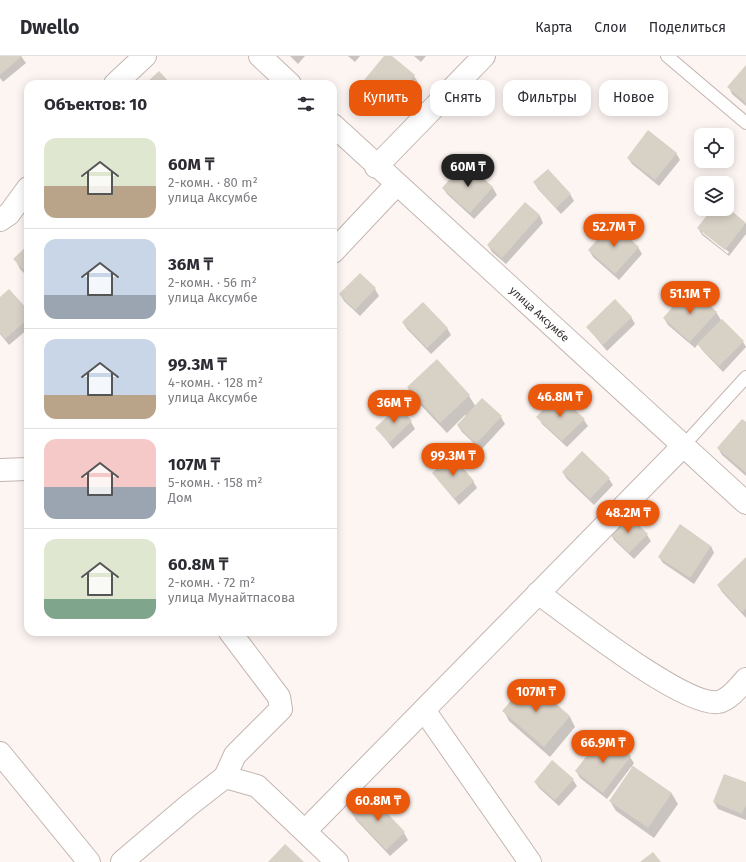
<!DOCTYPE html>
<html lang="ru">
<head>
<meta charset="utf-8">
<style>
  body { margin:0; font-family:"Fira Sans",sans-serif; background:#f2f2f3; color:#2b2b33; height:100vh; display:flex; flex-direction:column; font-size:15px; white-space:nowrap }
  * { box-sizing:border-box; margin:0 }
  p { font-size:13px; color:#7c7c81 }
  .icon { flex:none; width:22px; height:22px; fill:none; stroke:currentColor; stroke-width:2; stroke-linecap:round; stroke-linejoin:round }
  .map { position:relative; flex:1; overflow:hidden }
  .sheet { position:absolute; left:24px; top:24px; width:313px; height:556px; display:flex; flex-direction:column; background:#fff; border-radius:12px; box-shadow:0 2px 10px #0003 }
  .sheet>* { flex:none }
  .top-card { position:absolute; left:349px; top:24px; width:337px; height:36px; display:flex; gap:8px }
  .controls { position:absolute; left:694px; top:72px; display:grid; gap:8px }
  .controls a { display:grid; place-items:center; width:40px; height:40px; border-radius:8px; background:#fff; box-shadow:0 2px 10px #0003; font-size:20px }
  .price { position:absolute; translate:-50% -34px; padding:0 9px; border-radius:14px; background:#ea580c; color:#fff; font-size:13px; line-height:26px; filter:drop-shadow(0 1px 2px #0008) }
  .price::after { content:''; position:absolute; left:50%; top:24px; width:12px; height:9px; margin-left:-6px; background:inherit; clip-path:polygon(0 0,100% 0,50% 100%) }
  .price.active { background:#222; color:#fff }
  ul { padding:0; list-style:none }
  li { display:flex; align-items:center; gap:12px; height:100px; padding:0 20px }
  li+li { border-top:1px solid #e1e1e2 }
  li span { display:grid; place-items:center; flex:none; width:112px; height:80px; border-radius:12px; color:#555 }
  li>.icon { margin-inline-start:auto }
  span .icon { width:48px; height:48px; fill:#fffc; stroke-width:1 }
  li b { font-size:17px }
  h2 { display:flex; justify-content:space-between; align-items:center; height:48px; padding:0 20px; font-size:17px }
  .tag { padding:0 14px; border-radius:12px; background:#fff; box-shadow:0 2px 10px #0003; font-size:14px; line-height:36px }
  .tag.active { background:#ea580c; color:#fff }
  header { display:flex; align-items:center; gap:24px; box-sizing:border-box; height:56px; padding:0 20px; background:#fff; border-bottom:1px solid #e1e1e2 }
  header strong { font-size:19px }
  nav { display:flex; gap:22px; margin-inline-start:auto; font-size:14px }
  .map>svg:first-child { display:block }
</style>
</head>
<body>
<header>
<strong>Dwello</strong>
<nav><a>Карта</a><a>Слои</a><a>Поделиться</a></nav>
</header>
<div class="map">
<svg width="746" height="806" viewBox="0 0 746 806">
  <rect width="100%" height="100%" fill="#fdf5f2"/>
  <g fill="#0003" fill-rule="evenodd">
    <path d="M0 0H21L26 7 3 26 0 22Z"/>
    <path d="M290 0H305L298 8Z"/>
    <path d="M348 0H360L355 6Z"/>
    <path d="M385 0H390L414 20 418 26 392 58 365 36 361 30Z"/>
    <path d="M414 0H426L421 6Z"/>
    <path d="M746 11V50L732 38 729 31Z"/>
    <path d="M676 97 680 104 659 130 632 108 628 102Z"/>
    <path d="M465 107 493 132 497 139 474 163 447 138 443 132Z"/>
    <path d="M534 126 570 138 574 145 561 158 538 133Z"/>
    <path d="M525 148 540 160 543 167 506 208 492 196 488 189Z"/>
    <path d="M713 153H727L746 168V178L729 200 702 179 698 172ZM702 175 729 196 728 198 702 177Z"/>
    <path d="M28 190V221L20 213 15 203Z"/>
    <path d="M638 191 642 198 619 224 593 201 589 194Z"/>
    <path d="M375 233 379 240 360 260 344 245 340 238Z"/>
    <path d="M0 242 28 256V273L9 289 0 278Z"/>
    <path d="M716 256 721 264 743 286 746 291 723 316 702 294 698 288 695 292 668 269 664 262Z"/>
    <path d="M631 261 635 268 607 295 587 271Z"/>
    <path d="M403 267 447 272 451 279 431 298 407 273Z"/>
    <path d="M437 305 469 340 476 351 482 344 501 361 505 368 481 394 462 376 458 370 466 360 465 359 447 377 414 342 408 332Z"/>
    <path d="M538 361 584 364 588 370 567 391 542 368Z"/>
    <path d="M411 366 415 373 393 393 377 372Z"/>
    <path d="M746 368V420L722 399 718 392Z"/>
    <path d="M433 417 473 425 477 432 459 449Z"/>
    <path d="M563 417 609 423 613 429 594 449 567 423Z"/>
    <path d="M610 477 647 479 651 485 634 503 614 484Z"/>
    <path d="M711 490 714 497 694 528 663 507 659 501Z"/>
    <path d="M746 503V562L722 536 718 529Z"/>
    <path d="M529 626 570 661 575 671 550 701 509 665 504 655Z"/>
    <path d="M630 701 634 707 632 710 672 738 678 748 654 782 616 755 610 745 633 712 631 711 607 743 580 722 576 715Z"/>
    <path d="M573 724 577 730 559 750 539 732 535 726Z"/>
    <path d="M746 727V764L718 753 714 746Z"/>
    <path d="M370 741 404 777 408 784 390 800 356 764 352 757Z"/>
  </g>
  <g fill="#d8d1c6">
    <path d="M0 0H22L0 19Z"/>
    <path d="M384 0H392L415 19 388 52 360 29Z"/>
    <path d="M746 9V47L727 31Z"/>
    <path d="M159 15 171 28H145Z"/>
    <path d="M648 74 677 97 655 124 627 102Z"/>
    <path d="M465 106 493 131 470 157 442 132Z"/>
    <path d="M548 113 571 138 556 152 533 126Z"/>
    <path d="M525 146 540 159 502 202 487 189Z"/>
    <path d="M727 151 746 167 725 194 697 172 712 153H727Z"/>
    <path d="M612 167 639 191 615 218 588 194Z"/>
    <path d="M28 189V218L13 203Z"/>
    <path d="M360 217 376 232 355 254 339 238Z"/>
    <path d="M690 231 717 256 690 286 663 262Z"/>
    <path d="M9 233 28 254V263L5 283 0 277V241Z"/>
    <path d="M615 243 632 261 603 289 586 271Z"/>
    <path d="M423 246 448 272 427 292 402 266Z"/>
    <path d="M722 263 744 285 719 310 697 288Z"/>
    <path d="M437 303 470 339 440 367 407 331Z"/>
    <path d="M558 338 585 363 562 385 536 361Z"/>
    <path d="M482 342 502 360 476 388 457 369Z"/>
    <path d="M398 350 412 365 389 387 375 372Z"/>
    <path d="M742 363 746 366V417L717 392Z"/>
    <path d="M582 395 610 422 590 443 562 416Z"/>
    <path d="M452 399 474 425 454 443 432 417Z"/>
    <path d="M627 458 648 478 629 497 609 477Z"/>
    <path d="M680 468 711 490 690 522 658 501Z"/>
    <path d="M746 501V553L742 556 717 529Z"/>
    <path d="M529 624 570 660 544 691 502 655Z"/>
    <path d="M603 679 631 700 603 737 575 715Z"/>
    <path d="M552 704 574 723 555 744 534 726Z"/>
    <path d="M633 710 672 737 648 772 609 745Z"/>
    <path d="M724 718 746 726V749L742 758 713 746Z"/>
    <path d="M370 739 405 776 386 794 351 757Z"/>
    <path d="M285 788 304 806H268Z"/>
    <path d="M653 796 661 806H640Z"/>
  </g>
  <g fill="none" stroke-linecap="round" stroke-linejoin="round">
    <g stroke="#c4b6b1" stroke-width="14">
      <g id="service">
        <path d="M667 0 746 67"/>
        <path d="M683 390 746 321"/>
      </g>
    </g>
    <g stroke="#c4b6b1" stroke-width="24">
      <g id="minor">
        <path d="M115 28 145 0"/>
        <path d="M376 111 484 0"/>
        <path d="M0 164 9 158 28 132"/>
        <path d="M333 196 396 129"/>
        <path d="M0 414 28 413"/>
        <path d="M538 537C570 560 684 651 718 646 729 644 739 631 746 623"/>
        <path d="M424 654 530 806"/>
        <path d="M0 697 89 806"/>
        <path d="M225 721 235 699 281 653 279 641 230 576"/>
        <path d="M305 775 683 390"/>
        <path d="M122 806 189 749 225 721 257 730 337 806"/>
      </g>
    </g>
    <g stroke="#c4b6b1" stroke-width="24">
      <g id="secondary">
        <path d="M260 0 290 28"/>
        <path id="s1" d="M333 69 746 447"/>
      </g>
    </g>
    <use href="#service" stroke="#fff" stroke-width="12"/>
    <use href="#minor" stroke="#fff" stroke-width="22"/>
    <use href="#secondary" stroke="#fff" stroke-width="22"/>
  </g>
  <g text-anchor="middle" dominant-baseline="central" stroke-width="3" stroke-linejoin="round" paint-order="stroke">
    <g font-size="11" fill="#332e2c" stroke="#fff">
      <text stroke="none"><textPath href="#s1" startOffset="280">улица Аксумбе</textPath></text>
    </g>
  </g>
</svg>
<div class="controls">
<a><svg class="icon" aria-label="locate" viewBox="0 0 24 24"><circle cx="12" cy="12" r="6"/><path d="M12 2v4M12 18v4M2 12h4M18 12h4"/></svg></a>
<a><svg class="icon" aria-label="layers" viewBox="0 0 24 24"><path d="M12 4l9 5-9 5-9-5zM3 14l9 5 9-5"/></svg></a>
</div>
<b class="price active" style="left:468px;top:132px">60M ₸</b>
<b class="price" style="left:614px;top:192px">52.7M ₸</b>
<b class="price" style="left:690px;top:259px">51.1M ₸</b>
<b class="price" style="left:560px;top:362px">46.8M ₸</b>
<b class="price" style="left:394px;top:368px">36M ₸</b>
<b class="price" style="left:453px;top:421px">99.3M ₸</b>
<b class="price" style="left:628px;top:478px">48.2M ₸</b>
<b class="price" style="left:536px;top:657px">107M ₸</b>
<b class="price" style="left:603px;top:708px">66.9M ₸</b>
<b class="price" style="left:378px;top:766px">60.8M ₸</b>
<div class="top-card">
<a class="tag active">Купить</a>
<a class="tag">Снять</a>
<a class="tag">Фильтры</a>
<a class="tag">Новое</a>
</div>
<section class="sheet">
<h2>Объектов: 10<svg class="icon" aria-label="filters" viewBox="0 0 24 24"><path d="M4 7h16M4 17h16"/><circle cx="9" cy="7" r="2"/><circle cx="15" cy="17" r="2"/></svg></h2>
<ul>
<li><span style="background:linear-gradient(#dfe7d0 60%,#b9a48a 0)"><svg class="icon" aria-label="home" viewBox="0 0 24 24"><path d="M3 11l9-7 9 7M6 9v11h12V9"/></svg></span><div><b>60M ₸</b><p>2-комн. · 80 m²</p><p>улица Аксумбе</p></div></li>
<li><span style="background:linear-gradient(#c9d6e8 70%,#9aa5b1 0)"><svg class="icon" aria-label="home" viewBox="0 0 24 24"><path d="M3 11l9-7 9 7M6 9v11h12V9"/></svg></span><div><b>36M ₸</b><p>2-комн. · 56 m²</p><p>улица Аксумбе</p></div></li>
<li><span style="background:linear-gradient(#c9d6e8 70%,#b9a48a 0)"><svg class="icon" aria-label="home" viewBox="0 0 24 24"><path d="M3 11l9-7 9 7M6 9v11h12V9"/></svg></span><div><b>99.3M ₸</b><p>4-комн. · 128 m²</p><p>улица Аксумбе</p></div></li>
<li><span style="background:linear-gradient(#f6c9c9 60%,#9aa5b1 0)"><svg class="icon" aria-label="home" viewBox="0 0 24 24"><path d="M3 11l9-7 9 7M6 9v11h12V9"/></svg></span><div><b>107M ₸</b><p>5-комн. · 158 m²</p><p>Дом</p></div></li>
<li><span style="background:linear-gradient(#dfe7d0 75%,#7fa58c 0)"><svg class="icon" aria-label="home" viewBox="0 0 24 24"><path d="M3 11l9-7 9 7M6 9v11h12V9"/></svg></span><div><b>60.8M ₸</b><p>2-комн. · 72 m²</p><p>улица Мунайтпасова</p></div></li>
</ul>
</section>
</div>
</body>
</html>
